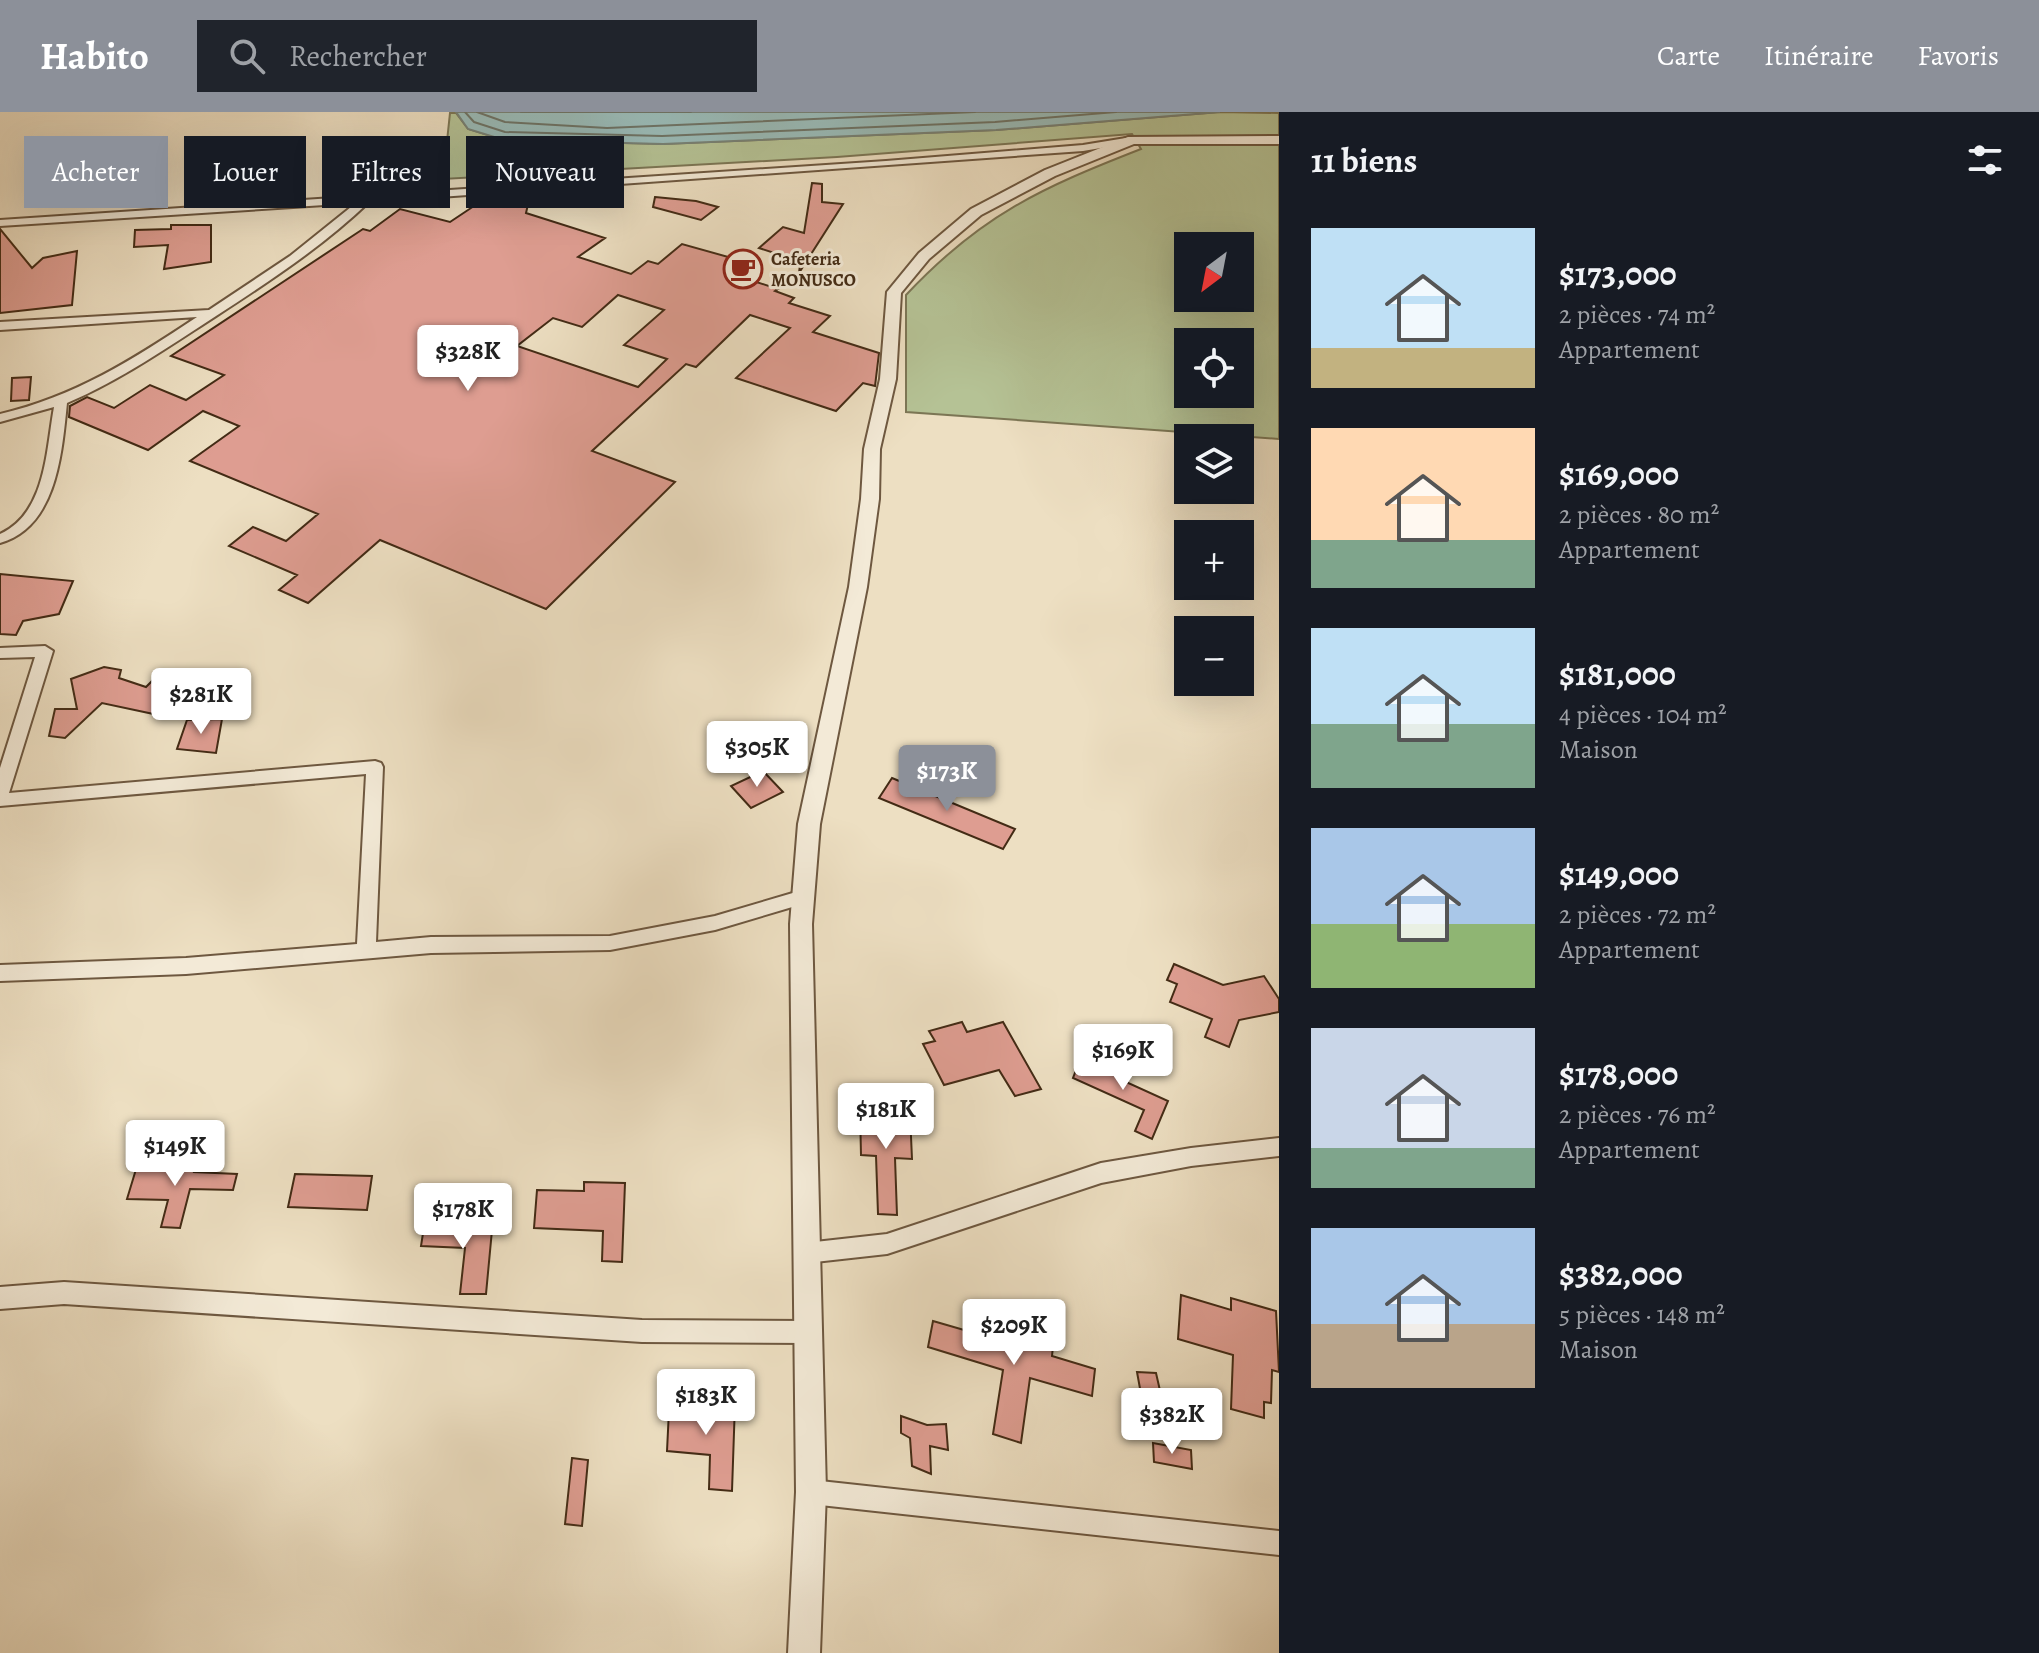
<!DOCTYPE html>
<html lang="fr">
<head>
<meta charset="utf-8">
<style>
  body { margin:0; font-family:Alegreya,serif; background:#20242c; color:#f1f3f6; height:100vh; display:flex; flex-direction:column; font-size:30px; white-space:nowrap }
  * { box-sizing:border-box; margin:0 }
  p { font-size:26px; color:#9ea1a6 }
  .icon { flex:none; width:44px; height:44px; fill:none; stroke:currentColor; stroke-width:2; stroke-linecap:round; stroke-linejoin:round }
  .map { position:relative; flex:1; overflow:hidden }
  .sheet { display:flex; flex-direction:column; background:#171b24; width:760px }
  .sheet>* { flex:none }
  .hud { position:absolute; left:24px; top:24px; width:760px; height:72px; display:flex; gap:16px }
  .needle { width:52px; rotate:212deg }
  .controls { position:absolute; left:1174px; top:120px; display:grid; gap:16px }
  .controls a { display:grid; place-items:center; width:80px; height:80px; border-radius:0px; background:#171b24; box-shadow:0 8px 32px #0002; font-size:40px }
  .price { position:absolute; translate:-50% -68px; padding:0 18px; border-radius:8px; background:#fff; color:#222; font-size:26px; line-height:52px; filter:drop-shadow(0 2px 4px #0008) }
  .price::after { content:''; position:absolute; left:50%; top:48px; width:24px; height:18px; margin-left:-12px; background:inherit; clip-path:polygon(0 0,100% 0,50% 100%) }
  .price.selected { background:#8c9099; color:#fff }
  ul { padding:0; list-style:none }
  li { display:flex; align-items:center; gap:24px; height:200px; padding:0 32px }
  li span { display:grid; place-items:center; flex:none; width:224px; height:160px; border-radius:0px; color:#555 }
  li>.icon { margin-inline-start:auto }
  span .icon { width:96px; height:96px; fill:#fffc; stroke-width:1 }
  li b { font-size:34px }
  h2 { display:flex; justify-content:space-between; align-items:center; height:96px; padding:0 32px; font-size:34px }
  .tag { padding:0 28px; border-radius:0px; background:#171b24; box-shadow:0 8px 32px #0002; font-size:28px; line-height:72px }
  .tag.selected { background:#8c9099; color:#fff }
  header { display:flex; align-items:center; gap:48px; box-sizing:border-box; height:112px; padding:0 40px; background:#8c9099; color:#fff }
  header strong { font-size:38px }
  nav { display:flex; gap:44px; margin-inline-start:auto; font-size:28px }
  .search { width:560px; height:72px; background:#20242c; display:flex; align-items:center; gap:20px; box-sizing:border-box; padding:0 28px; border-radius:0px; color:#9ea1a6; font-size:30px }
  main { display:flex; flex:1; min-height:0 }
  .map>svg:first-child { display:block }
</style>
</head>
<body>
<header>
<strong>Habito</strong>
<div class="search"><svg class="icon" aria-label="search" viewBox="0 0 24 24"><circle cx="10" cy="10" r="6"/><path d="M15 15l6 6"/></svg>Rechercher</div>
<nav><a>Carte</a><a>Itinéraire</a><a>Favoris</a></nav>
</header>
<main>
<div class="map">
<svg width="1279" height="1541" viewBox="0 0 1279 1541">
  <rect width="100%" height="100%" fill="#eddfc2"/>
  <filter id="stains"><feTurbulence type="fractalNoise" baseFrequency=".0025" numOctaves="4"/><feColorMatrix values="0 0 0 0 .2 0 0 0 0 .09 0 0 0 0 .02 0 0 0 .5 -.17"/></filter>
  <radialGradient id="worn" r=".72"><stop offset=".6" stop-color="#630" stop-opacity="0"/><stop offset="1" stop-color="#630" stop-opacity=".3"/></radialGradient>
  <path fill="#b5c295" stroke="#7c7655" stroke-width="2" fill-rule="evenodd" d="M1220 0 1279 1V327L906 300V183C981 103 1041 76 1141 37L1132 22 837 45 443 67 450 1H456L468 17 504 28 663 32 996 18ZM1188 134H1240V186H1188ZM1188 230H1240V282H1188Z"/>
  <path fill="#9abcb9" stroke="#778277" stroke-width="2" d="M456 0H1220L996 18 663 32 504 28 468 17Z"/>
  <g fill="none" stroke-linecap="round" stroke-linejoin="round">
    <g stroke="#6e7467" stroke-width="2">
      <path d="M465 0 474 10 505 20 662 24 995 10 1116 0"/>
      <path d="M477 0 505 10 607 16 975 0"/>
      <path d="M521 0H691"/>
    </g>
  </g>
  <g fill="#de9d91" stroke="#432b15" stroke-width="2" fill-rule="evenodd">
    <path d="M812 71 822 72V90L843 92 799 161 801 144 796 148 759 136 783 115 804 121Z"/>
    <path d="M510 83 529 88 526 101 605 126 578 145 631 162 648 149 658 152 682 132 746 150 732 162 778 177 775 179 794 186 789 191 830 204 813 220 879 241 875 274 863 271 836 299 736 266 790 216 750 203 696 255 686 252 592 339 675 370 546 497 380 428 308 491 279 478 297 463 229 434 253 415 286 429 318 402 190 349 239 314 203 299 148 338 69 305 70 294 87 285 114 296 150 273 186 288 224 263 171 244 363 117 370 119 400 97 450 110 483 88 490 90 500 84ZM618 183 664 198 624 233 667 247 638 275 517 234 553 206 582 215Z"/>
    <path d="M655 85 696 89 718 95 701 108 653 95Z"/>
    <path d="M171 113H211V150L164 157 168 133 134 135 135 118 171 117Z"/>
    <path d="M0 117 32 156 43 146 77 139 72 193 0 201Z"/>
    <path d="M31 265 29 288 11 289 12 266Z"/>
    <path d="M0 462 73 469 59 502 23 509 16 523 0 522Z"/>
    <path d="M104 555 121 558 119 566 146 575 156 565 179 561 163 604 102 591 65 626 49 624 55 597H77L71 567Z"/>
    <path d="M222 607 216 641 177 637 187 608Z"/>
    <path d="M763 659 783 680 751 696 731 674Z"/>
    <path d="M892 666 1015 717 1003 737 879 686Z"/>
    <path d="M1174 852 1223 873 1264 864 1279 887V900L1239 908 1229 935 1205 925 1212 907 1170 890 1177 872 1167 868Z"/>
    <path d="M962 910 967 920 1003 910 1041 977 1015 984 999 958 944 973 923 932 935 929 929 919Z"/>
    <path d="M1082 943 1129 963 1126 970 1168 989 1152 1027 1135 1019 1144 998 1073 966Z"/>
    <path d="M860 998 910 1002 912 1047 895 1046 897 1103 878 1102 876 1044 861 1043Z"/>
    <path d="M137 1054 195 1056 194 1060 237 1062 233 1078 190 1077 180 1116 161 1115 168 1088 127 1087Z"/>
    <path d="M295 1062 372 1064 367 1098 288 1095Z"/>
    <path d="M584 1070 625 1071 622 1150 602 1149 603 1119 534 1116 537 1078 584 1079Z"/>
    <path d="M426 1102 444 1103 442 1116 492 1118 486 1182H460L465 1136 421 1134Z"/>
    <path d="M1181 1183 1231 1198V1186L1276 1199 1279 1260 1272 1258 1271 1291 1264 1290V1306L1231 1297 1233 1243 1178 1227Z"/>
    <path d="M933 1209 995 1227 997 1209 1054 1225 1052 1244 1095 1257 1092 1284 1030 1266 1021 1331 993 1322 1003 1258 928 1235Z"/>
    <path d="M1137 1260 1156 1261 1161 1283 1141 1282Z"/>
    <path d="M686 1287 735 1291 732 1379 709 1377 710 1343 667 1339 669 1298 686 1299Z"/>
    <path d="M901 1304 927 1313 946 1312 948 1338 930 1334 931 1362 912 1354 910 1326 901 1321Z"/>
    <path d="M1153 1331 1191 1338 1192 1357 1154 1350Z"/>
    <path d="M572 1346 588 1348 582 1414 565 1412Z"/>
  </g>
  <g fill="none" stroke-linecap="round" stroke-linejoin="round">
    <g stroke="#6e5840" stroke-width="4">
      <g id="minor">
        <path d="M1132 25 1137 28 1136 30 1083 39 369 90C323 134 270 169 216 204 168 235 121 268 67 291 62 340 57 415 0 431V422C46 401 46 339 54 295L0 310V302C74 285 134 247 197 205L0 218V210L209 198 290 144 356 91 0 114V108L363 84 369 81 374 83 886 49 1083 33Z"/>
        <path d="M45 534 53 539 9 681 375 649 381 651 383 655 376 830 431 825 610 824 715 804 803 778 809 780 812 785 809 790 715 818 610 838 431 841 186 862 0 869V853L186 846 357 832 366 662 0 694V656L35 545 0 546V536Z"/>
        <path d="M1279 1026V1044L1191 1054 1101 1071 887 1142 806 1151 798 1148 795 1141 798 1134 806 1131 887 1122 1101 1051 1191 1036Z"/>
        <path d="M64 1170 642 1208 809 1209 817 1212 820 1220 817 1228 809 1231 642 1230 64 1192 0 1197V1175Z"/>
        <path d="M811 1368 1279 1419V1443L811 1392 802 1389 799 1380 802 1371Z"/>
      </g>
    </g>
    <g stroke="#6e5840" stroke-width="4">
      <path id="tertiary" d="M1279 24V32H1134L1055 64 981 103 929 147 901 181 896 267 880 337 879 387 867 475 820 712 812 812 826 1380 820 1541H788L796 1380 790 812 798 712 849 475 861 387 864 337 880 267 887 180 919 141 971 97 1045 58 1128 25Z"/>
    </g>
    <use href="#minor" fill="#f3ead7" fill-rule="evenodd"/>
    <use href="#tertiary" fill="#f3ead7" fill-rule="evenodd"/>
  </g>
  <defs>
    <g id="cafe-ring" transform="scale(2)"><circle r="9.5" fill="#f3ead7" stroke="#8f2418" stroke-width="1.5"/><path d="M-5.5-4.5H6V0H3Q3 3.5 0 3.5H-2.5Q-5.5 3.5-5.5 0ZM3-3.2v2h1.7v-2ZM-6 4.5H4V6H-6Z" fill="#8f2418"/></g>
  </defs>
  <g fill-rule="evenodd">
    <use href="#cafe-ring" x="743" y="157"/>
  </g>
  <g text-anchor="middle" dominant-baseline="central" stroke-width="6" stroke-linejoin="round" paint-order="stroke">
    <g font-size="18" font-weight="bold" fill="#432b15" stroke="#f3ead7" text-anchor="start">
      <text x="771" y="147">Cafeteria<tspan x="771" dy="21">MONUSCO</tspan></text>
    </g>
  </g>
  <rect width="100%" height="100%" filter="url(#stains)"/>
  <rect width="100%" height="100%" fill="url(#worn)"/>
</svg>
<div class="controls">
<a><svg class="needle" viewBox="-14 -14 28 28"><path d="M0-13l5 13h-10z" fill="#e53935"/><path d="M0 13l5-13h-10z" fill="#9ea1a6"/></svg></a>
<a><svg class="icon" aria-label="locate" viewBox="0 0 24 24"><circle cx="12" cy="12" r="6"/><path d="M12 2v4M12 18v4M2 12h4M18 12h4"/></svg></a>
<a><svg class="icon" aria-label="layers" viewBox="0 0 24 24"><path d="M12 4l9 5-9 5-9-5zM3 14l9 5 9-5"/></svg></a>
<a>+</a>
<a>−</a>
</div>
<b class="price" style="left:468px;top:281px">$328K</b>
<b class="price" style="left:201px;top:624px">$281K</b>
<b class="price" style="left:757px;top:677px">$305K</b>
<b class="price selected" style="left:947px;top:701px">$173K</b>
<b class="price" style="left:1123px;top:980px">$169K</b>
<b class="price" style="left:886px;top:1039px">$181K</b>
<b class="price" style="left:175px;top:1076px">$149K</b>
<b class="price" style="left:463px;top:1139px">$178K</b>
<b class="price" style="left:1014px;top:1255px">$209K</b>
<b class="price" style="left:706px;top:1325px">$183K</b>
<b class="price" style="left:1172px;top:1344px">$382K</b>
<div class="hud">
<a class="tag selected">Acheter</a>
<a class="tag">Louer</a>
<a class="tag">Filtres</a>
<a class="tag">Nouveau</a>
</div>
</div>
<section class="sheet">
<h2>11 biens<svg class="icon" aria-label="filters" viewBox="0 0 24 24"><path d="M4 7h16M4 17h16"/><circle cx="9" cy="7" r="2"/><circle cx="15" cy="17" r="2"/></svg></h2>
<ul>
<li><span style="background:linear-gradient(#bfe0f5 75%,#c2b280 0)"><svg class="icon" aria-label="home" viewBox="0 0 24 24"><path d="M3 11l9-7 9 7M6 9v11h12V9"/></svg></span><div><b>$173,000</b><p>2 pièces · 74 m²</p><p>Appartement</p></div></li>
<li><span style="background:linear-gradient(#ffd9b3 70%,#7fa58c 0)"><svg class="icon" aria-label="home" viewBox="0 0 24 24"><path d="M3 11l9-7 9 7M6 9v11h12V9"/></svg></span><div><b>$169,000</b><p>2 pièces · 80 m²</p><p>Appartement</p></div></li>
<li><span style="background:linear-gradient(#bfe0f5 60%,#7fa58c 0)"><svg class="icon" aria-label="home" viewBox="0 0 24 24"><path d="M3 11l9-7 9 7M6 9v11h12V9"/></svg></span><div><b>$181,000</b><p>4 pièces · 104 m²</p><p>Maison</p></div></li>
<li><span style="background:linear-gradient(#a9c7e8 60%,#8fb573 0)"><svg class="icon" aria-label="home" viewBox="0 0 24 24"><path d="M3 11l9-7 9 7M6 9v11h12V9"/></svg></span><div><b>$149,000</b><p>2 pièces · 72 m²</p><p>Appartement</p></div></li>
<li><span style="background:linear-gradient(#c9d6e8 75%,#7fa58c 0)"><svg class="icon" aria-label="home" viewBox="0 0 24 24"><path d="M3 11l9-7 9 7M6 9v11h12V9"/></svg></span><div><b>$178,000</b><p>2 pièces · 76 m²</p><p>Appartement</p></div></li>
<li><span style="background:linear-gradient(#a9c7e8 60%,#b9a48a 0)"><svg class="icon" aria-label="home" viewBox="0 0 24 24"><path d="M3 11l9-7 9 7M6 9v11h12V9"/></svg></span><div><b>$382,000</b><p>5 pièces · 148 m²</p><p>Maison</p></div></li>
</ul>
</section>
</main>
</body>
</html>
